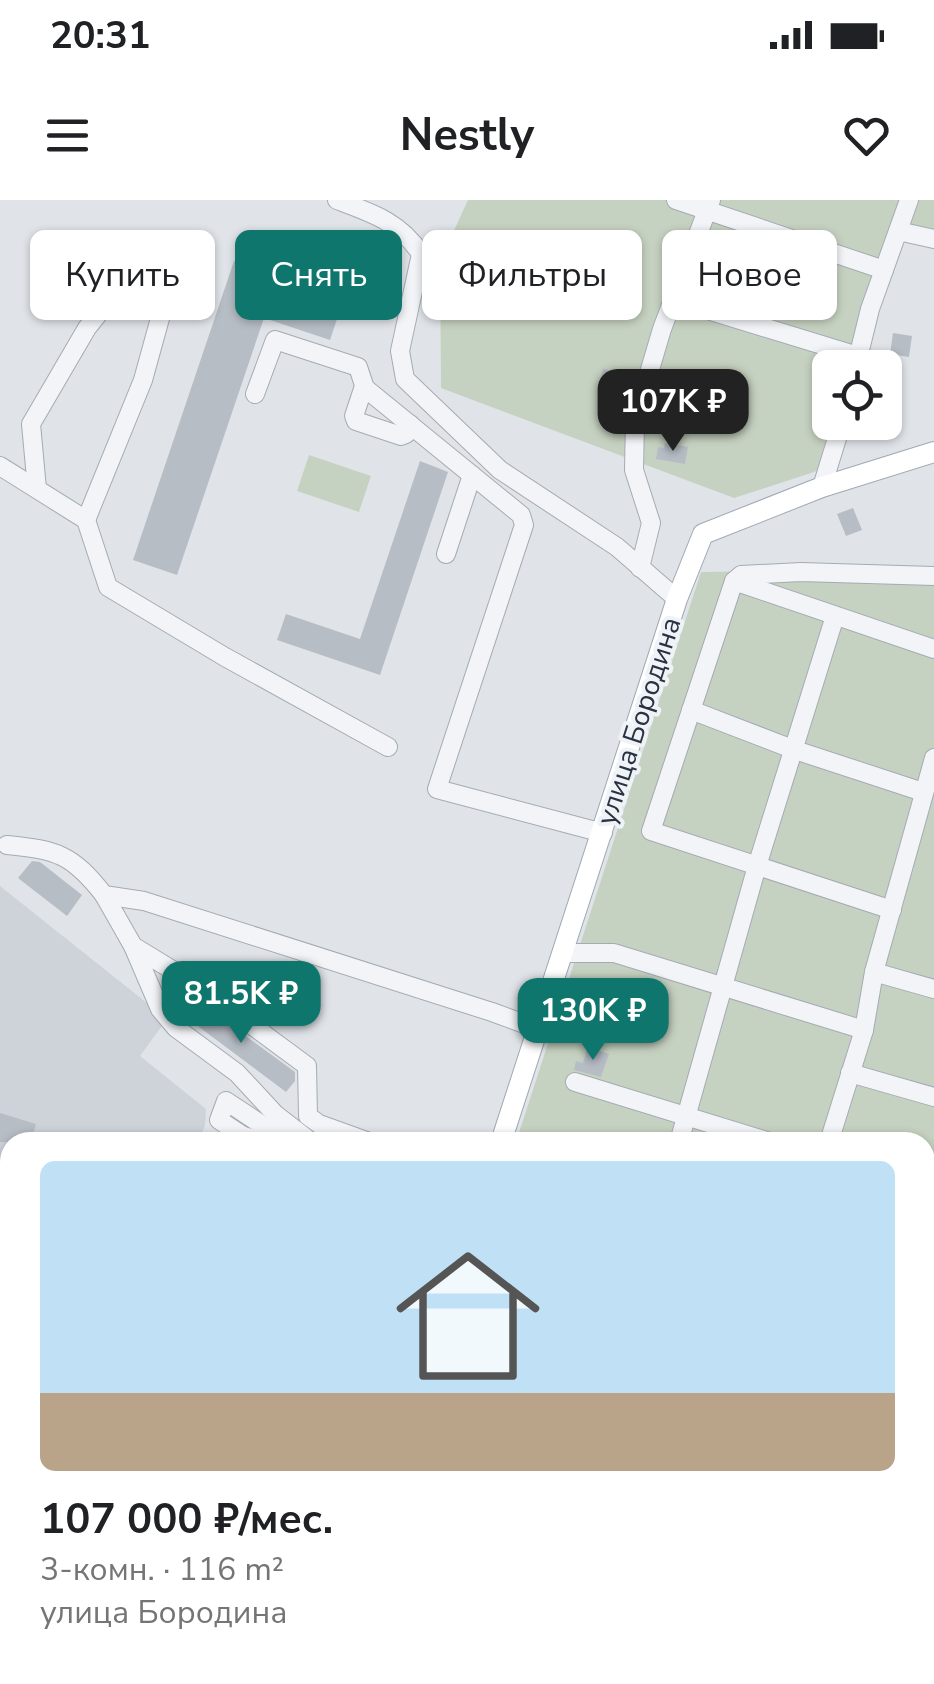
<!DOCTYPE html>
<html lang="ru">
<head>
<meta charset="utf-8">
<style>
  body { margin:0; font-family:"Nunito Sans",sans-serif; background:#f6f6f6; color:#202124; height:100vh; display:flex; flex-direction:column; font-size:38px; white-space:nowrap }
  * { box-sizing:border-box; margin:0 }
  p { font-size:32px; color:#757577 }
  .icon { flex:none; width:55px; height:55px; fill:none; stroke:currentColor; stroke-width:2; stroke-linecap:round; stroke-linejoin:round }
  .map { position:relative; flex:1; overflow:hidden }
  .drawer { position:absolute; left:0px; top:932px; width:935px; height:552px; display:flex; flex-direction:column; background:#fff; border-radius:30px 30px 0 0; box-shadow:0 2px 8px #0004 }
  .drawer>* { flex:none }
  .banner { position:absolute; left:30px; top:30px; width:875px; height:90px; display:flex; gap:20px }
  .buttons { position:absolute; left:812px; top:150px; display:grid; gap:20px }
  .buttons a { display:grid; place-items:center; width:90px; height:90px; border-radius:15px; background:#fff; box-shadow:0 2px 8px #0004; font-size:50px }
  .price { position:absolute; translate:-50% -85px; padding:0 22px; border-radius:20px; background:#0f766e; color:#fff; font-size:32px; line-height:65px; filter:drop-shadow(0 2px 5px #0008) }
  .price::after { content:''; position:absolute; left:50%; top:60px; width:30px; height:22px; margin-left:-15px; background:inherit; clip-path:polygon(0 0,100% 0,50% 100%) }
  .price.on { background:#222; color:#fff }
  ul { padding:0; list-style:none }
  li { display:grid; align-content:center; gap:20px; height:530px; padding:0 40px }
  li+li { border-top:2px solid #e0e0e0 }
  li span { display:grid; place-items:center; height:310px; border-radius:15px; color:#555 }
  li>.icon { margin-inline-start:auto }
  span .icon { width:180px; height:180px; fill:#fffc; stroke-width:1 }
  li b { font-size:42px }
  .tag { padding:0 35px; border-radius:15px; background:#fff; box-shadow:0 2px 8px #0004; font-size:35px; line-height:90px }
  .tag.on { background:#0f766e; color:#fff }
  .status { display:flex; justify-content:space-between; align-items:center; height:70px; padding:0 50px; background:#fff; direction:ltr }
  .status svg { height:28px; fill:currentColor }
  header { display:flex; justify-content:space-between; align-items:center; height:130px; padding:0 40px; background:#fff; font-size:45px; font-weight:700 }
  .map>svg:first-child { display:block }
</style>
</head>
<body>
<div class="status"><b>20:31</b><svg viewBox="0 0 49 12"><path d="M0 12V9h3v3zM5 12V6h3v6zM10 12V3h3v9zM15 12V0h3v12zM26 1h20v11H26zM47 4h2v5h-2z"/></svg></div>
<header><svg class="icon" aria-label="menu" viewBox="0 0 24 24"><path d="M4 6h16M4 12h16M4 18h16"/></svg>Nestly<svg class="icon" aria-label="heart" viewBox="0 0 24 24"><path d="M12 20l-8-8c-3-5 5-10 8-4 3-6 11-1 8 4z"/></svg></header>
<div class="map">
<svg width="934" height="1484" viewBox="0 0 934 1484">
  <rect width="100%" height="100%" fill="#e0e4e9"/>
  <path fill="#ced3da" d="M0 686 167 819 140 856 206 909 205 925 198 942H10V1475H132L129 1484H0Z"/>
  <g fill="#c6d2c1">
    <path d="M468 0H934V29L893 22 846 167 830 168 831 223 817 271 734 298 441 188 440 61Z"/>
    <path d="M309 255 371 276 359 312 297 291Z"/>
    <path d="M934 369V1152L925 1149V942H516L701 372Z"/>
  </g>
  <g fill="#b7bdc5">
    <path d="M234 61 344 98 330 140 264 118 177 375 133 360Z"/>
    <path d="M893 133 912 136 909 157 890 154Z"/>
    <path d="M603 169 635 176 629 196 599 189Z"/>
    <path d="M665 243 688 247 685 264 656 259 658 247 664 248Z"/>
    <path d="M420 261 448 272 380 475 277 440 286 414 360 439Z"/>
    <path d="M853 308 862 330 846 336 837 314Z"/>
    <path d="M32 661 40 662 82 695 67 716 18 678Z"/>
    <path d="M640 781 657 785 647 821 626 815 635 786 638 787Z"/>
    <path d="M195 799 295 872V881L286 892 183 815Z"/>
    <path d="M588 847 609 854 601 877 574 870 576 861 583 863Z"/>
    <path d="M0 913 36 924 31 942H0Z"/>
  </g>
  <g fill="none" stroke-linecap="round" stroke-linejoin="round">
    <g stroke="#a5abb3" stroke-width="20">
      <g id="minor">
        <path d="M337 0C372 13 400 22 421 54L400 151 405 179 500 270 617 347 677 399"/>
        <path d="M676 0 884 70"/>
        <path d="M898 31 934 39"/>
        <path d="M675 100 858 156"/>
        <path d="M856 166 870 109 909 0"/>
        <path d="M364 186 354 216 356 221 401 236 406 234 410 224"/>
        <path d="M255 194 275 140 358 167 365 188 521 315 524 325 437 589 603 633"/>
        <path d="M0 266 86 320 108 387 225 457 388 547"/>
        <path d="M822 287 842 222"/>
        <path d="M37 289 31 224 87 128 138 64 162 111 143 180 86 320"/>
        <path d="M446 354 472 275"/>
        <path d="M640 368 651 323 634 270 635 220 662 129 711 0"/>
        <path d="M734 381 934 449"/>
        <path d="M691 510 795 550 923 592"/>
        <path d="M7 645C57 650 72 654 104 695L144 701 492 812 538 829"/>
        <path d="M104 695 133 746"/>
        <path d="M892 710 651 631 734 381 741 375 801 372 934 376"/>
        <path d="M565 753H614L864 830"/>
        <path d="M874 772 934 789"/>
        <path d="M850 873 934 897"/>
        <path d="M575 882 770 942"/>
        <path d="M243 936 219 920 226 901 288 942"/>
        <path d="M243 942V936L266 942"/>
        <path d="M311 942 276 915 237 873 176 828 160 809 133 746 200 787 307 866 308 916 319 924 369 942"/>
        <path d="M679 942 757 666 835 416"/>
        <path d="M829 942 864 830 874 772 934 558"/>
        <path d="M925 987 934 990"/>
        <path d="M925 1101 934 1104"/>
        <path d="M925 1164 934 1167"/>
        <path d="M433 1484 436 1475"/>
        <path d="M595 1484 598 1475"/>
        <path d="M770 1484 773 1475"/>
        <path d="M932 1484 934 1478"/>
      </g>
    </g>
    <g stroke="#9fa9b4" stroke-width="22">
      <g id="major">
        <path d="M501 942 677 399 703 334 822 287 934 252"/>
        <path d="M326 1484 329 1475"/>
      </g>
    </g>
    <use href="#minor" stroke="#f2f4f7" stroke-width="18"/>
    <use href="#major" stroke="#fff" stroke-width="20"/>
  </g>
  <g text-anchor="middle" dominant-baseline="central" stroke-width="8" stroke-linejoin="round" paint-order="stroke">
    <g font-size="28" fill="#293240" stroke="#eff2f6">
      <text transform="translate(639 521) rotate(-72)">улица Бородина</text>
    </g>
  </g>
</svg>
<div class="buttons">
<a><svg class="icon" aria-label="locate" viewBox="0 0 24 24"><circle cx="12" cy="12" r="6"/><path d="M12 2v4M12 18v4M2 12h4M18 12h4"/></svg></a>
</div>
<b class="price on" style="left:673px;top:254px">107K ₽</b>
<b class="price" style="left:241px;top:846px">81.5K ₽</b>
<b class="price" style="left:593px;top:863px">130K ₽</b>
<div class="banner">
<a class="tag">Купить</a>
<a class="tag on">Снять</a>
<a class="tag">Фильтры</a>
<a class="tag">Новое</a>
</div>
<section class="drawer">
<ul>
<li><span style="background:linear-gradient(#bfe0f5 75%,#b9a48a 0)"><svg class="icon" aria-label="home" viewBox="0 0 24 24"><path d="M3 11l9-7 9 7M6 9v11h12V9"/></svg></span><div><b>107 000 ₽/мес.</b><p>3-комн. · 116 m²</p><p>улица Бородина</p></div></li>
</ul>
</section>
</div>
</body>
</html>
